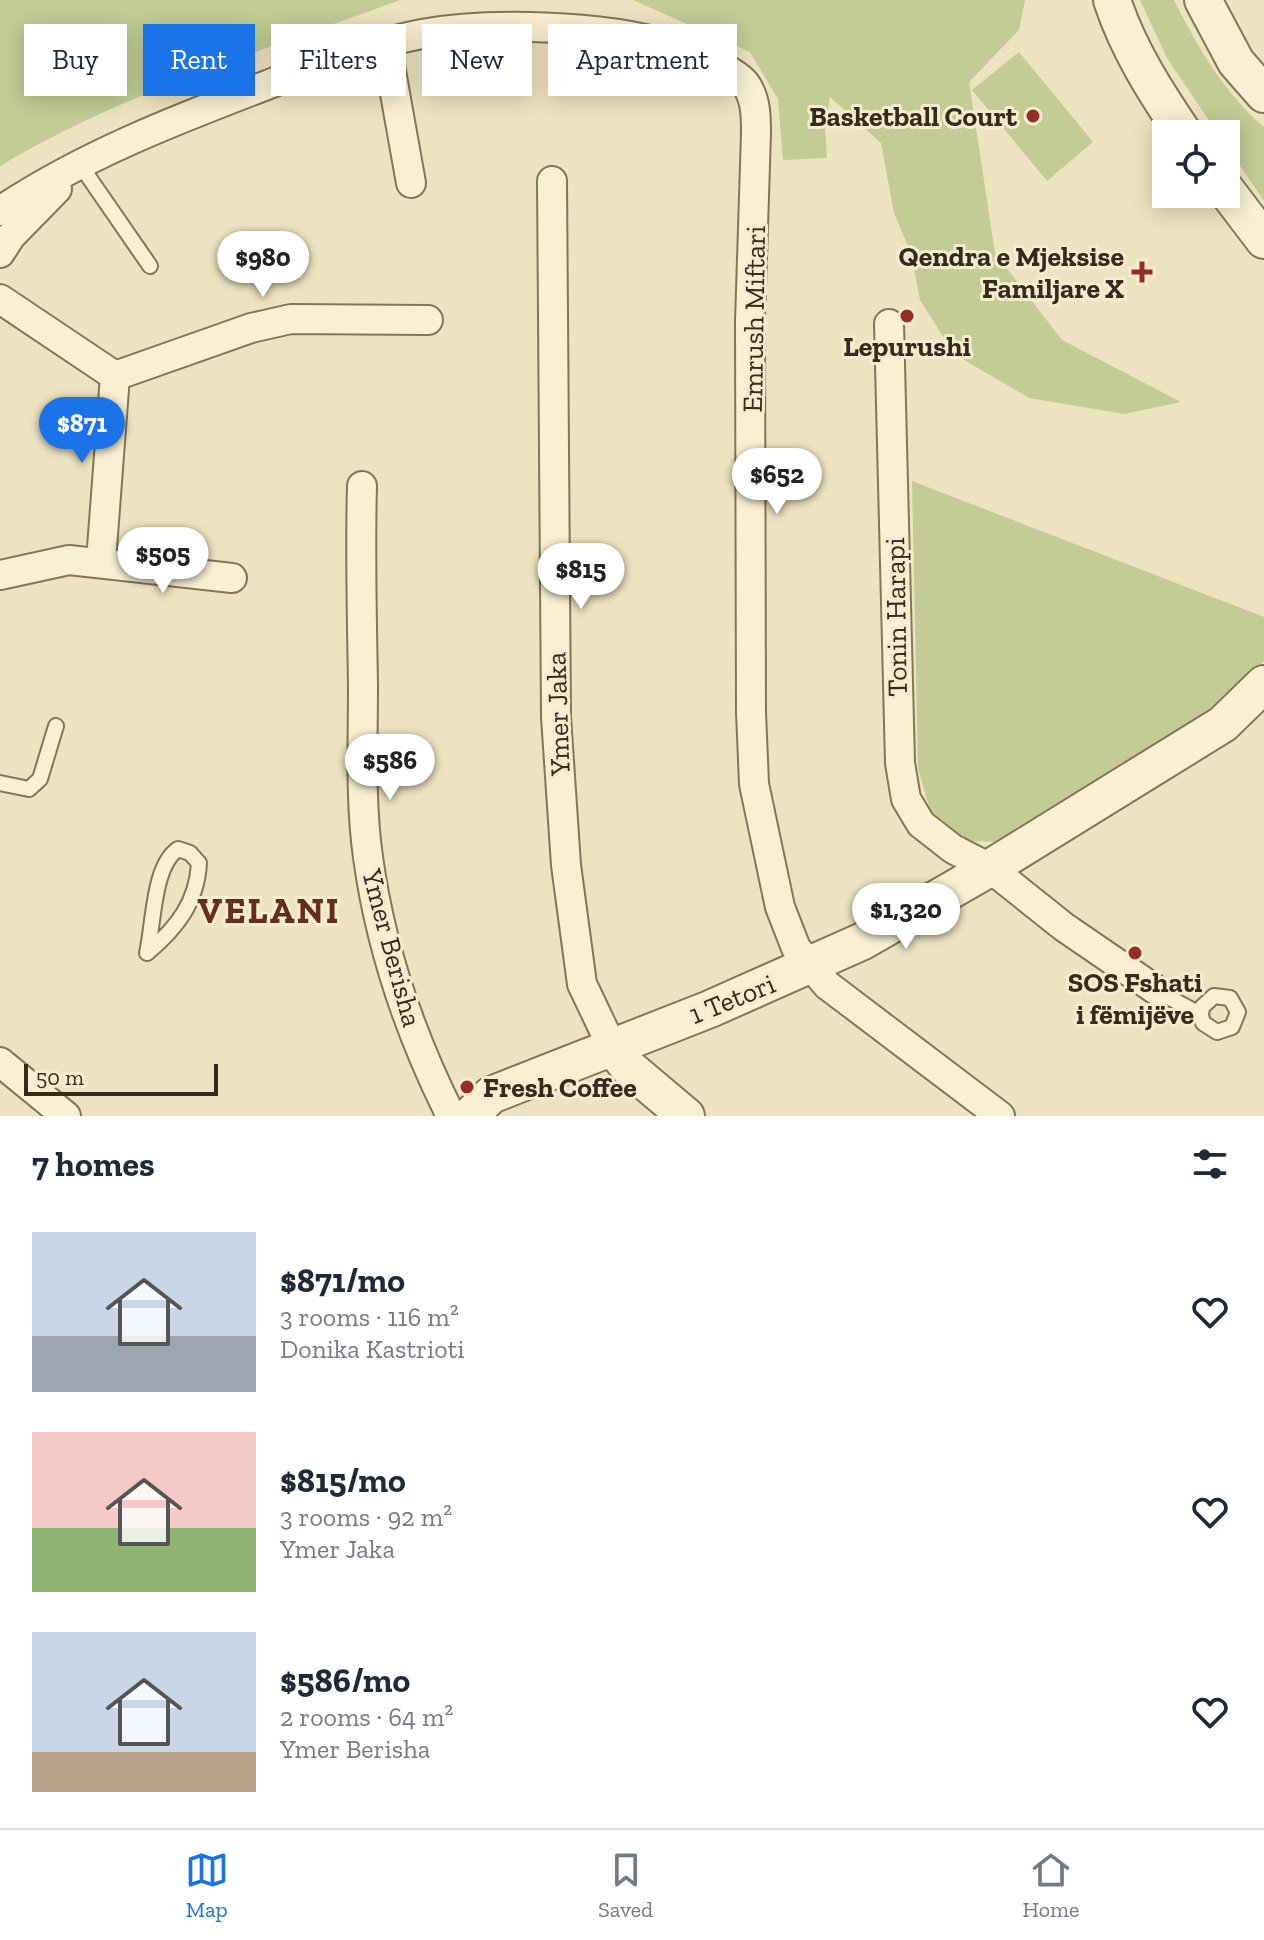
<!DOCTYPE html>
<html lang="en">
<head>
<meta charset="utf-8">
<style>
  body { margin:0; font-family:"Zilla Slab",serif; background:#f2f2f3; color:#1f2937; height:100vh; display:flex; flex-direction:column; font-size:30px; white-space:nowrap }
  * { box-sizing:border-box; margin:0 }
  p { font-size:26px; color:#747a83 }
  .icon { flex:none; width:44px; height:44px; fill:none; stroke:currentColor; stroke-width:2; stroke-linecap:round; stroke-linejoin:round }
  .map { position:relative; height:1116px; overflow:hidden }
  .details { display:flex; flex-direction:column; background:#fff; flex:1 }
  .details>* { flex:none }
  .hud { position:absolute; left:24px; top:24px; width:800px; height:72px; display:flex; gap:16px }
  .fabs { position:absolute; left:1152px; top:120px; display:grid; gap:16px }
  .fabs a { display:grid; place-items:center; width:88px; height:88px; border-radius:0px; background:#fff; box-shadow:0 4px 20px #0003; font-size:40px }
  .scale { position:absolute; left:24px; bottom:20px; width:194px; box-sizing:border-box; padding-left:8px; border:4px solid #362a1d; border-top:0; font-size:22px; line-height:28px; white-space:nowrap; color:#362a1d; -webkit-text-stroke:6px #f5ecd0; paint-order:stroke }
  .price { position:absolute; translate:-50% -68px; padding:0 18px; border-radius:28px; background:#fff; color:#222; font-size:26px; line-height:52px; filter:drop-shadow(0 2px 4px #0008) }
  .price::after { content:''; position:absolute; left:50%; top:48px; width:24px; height:18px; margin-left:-12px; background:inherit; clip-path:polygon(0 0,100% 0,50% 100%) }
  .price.current { background:#1a73e8; color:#fff }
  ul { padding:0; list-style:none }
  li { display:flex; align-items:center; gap:24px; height:200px; padding:0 32px }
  li span { display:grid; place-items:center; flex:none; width:224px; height:160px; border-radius:0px; color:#555 }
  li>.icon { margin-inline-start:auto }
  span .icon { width:96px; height:96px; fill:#fffc; stroke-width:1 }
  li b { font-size:34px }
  h2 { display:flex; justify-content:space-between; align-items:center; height:96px; padding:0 32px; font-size:34px }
  .pill { padding:0 28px; border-radius:0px; background:#fff; box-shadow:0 4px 20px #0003; font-size:28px; line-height:72px }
  .pill.current { background:#1a73e8; color:#fff }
  .tabs { display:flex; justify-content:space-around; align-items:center; height:112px; border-top:2px solid #e0e1e3; background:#fff; font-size:22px; color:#747a83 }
  .tabs a { display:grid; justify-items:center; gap:4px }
  .tabs .current { color:#1a73e8 }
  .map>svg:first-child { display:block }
</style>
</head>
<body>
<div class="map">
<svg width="1264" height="1116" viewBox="0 0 1264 1116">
  <rect width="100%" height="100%" fill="#eee3c0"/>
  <g fill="#c2cc94">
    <path d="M0 0H400C266 50 123 92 0 166Z"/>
    <path d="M633 0H1025L1019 30 969 82 995 253 1062 340 1181 402 1124 414 1029 398 954 354 920 300 911 253 894 213 881 143 830 97 825 128 827 158 783 160 778 99 750 52Z"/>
    <path d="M1140 0H1174C1197 46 1224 93 1264 127V201L1226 145V134H1218L1167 58Z"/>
    <path d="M1019 52 1093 142 1047 181 972 90Z"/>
    <path d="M912 481 1264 617V661L1223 705 1006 842 967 841 930 810 918 768Z"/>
  </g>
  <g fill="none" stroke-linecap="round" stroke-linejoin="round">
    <g stroke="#877458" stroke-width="18">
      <g id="service">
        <path d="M81 166 150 266"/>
        <path d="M0 783 29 789 40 779 56 726"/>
        <path d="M178 849 190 853 199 863C197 902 177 928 147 953 154 922 153 866 178 849Z"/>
        <path d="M1159 992 1201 1015 1203 1023 1217 1032 1232 1027 1238 1012 1230 998 1214 996 1202 1007 1201 1015"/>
      </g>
    </g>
    <g stroke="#877458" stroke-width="32">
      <g id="minor">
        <path d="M386 43 411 183"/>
        <path d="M552 181 556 717 566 865 582 984 612 1047"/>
        <path d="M0 211C82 156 175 120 267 85 318 66 369 44 422 34 489 22 603 25 668 45 687 51 737 69 747 86 756 101 756 117 756 133L750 322 751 712 754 784 780 907 796 948 827 985 1000 1116"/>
        <path d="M0 253 11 236 57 189"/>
        <path d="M0 299 115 376"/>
        <path d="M889 324 900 763 906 799 921 824 953 849 990 868 1064 927 1159 992"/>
        <path d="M115 376 251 328 291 319 428 320"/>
        <path d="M362 486C360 553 362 619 363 686 363 743 360 801 368 857 380 946 411 1036 451 1116"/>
        <path d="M101 561 115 376"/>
        <path d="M0 575 69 560 232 578"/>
        <path d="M0 1062 66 1116"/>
      </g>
    </g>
    <g stroke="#877458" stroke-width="40">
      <g id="tertiary">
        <path d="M1112 0C1128 49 1155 91 1184 134"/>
        <path d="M1203 0 1236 62 1264 94"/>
        <path d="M1226 190 1264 240"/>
        <path d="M612 1047 629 1068 686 1116"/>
        <path d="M470 1116 491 1095 710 1009 863 941 990 868 1223 724 1264 684"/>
      </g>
    </g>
    <use href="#service" stroke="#f9f0d3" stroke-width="14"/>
    <use href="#minor" stroke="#f9f0d3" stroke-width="28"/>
    <use href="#tertiary" stroke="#f9f0d3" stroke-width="36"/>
  </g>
  <g fill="#962e28" stroke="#f5ecd0" stroke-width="3">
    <circle cx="1033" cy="116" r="8"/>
    <path d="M1138 260h8v8h8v8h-8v8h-8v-8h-8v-8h8z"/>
    <circle cx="907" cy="316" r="8"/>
    <circle cx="1135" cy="953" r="8"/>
    <circle cx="467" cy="1087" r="8"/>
  </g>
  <g text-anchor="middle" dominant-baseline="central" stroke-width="6" stroke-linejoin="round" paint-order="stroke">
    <g font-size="28" font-weight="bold" fill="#362a1d" stroke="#f5ecd0" text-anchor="end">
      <text x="1017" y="116">Basketball Court</text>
      <text x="1124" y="256">Qendra e Mjeksise<tspan x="1124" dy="32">Familjare X</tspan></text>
      <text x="907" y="346" text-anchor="middle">Lepurushi</text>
      <text x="1135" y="982" text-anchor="middle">SOS Fshati<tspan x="1135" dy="32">i fëmijëve</tspan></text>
      <text x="483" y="1087" text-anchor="start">Fresh Coffee</text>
    </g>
    <g font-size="28" fill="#362a1d" stroke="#f5ecd0">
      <text transform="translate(754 319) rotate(-89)">Emrush Miftari</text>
      <text transform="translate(896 617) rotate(-91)">Tonin Harapi</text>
      <text transform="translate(558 714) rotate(-92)">Ymer Jaka</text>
      <text transform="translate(392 948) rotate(75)">Ymer Berisha</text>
      <text transform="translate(732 999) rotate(-22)">1 Tetori</text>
    </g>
    <g font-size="36" font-weight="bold" letter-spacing="2" fill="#632f1c" stroke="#f5ecd0">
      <text x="269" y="910">VELANI</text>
    </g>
  </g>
</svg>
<div class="fabs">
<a><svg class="icon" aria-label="locate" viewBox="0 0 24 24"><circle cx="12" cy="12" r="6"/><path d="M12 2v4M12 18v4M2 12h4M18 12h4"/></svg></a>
</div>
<div class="scale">50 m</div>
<b class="price" style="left:263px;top:299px">$980</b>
<b class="price current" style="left:82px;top:465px">$871</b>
<b class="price" style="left:777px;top:516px">$652</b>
<b class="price" style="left:163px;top:595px">$505</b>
<b class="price" style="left:581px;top:611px">$815</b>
<b class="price" style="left:390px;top:802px">$586</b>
<b class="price" style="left:906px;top:951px">$1,320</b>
<div class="hud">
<a class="pill">Buy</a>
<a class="pill current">Rent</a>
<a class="pill">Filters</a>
<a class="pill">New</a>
<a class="pill">Apartment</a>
</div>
</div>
<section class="details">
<h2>7 homes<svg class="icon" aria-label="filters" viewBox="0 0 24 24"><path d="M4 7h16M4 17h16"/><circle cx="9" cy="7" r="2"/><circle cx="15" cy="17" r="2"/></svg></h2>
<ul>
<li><span style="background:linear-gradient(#c9d6e8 65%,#9aa5b1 0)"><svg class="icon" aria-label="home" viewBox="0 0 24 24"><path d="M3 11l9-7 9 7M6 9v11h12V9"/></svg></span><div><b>$871/mo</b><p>3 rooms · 116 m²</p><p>Donika Kastrioti</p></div><svg class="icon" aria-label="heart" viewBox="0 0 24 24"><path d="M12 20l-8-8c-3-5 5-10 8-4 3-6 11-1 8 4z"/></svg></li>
<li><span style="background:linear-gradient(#f6c9c9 60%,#8fb573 0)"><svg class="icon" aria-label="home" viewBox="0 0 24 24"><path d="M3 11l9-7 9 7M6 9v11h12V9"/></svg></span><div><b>$815/mo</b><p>3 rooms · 92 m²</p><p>Ymer Jaka</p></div><svg class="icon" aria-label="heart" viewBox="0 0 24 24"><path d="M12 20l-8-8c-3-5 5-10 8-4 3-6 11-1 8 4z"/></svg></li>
<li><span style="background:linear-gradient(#c9d6e8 75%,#b9a48a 0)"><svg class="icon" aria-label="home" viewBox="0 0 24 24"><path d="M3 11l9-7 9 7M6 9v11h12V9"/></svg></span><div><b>$586/mo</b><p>2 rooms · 64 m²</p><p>Ymer Berisha</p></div><svg class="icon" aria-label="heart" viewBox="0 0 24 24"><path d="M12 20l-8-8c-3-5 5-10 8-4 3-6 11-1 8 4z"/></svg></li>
</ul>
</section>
<nav class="tabs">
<a class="current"><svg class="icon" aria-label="map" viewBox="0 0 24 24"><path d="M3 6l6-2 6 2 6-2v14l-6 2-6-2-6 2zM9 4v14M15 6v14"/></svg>Map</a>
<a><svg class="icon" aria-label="saved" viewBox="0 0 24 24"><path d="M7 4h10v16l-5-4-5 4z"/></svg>Saved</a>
<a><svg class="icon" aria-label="home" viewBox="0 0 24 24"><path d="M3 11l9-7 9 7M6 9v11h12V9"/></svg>Home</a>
</nav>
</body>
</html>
